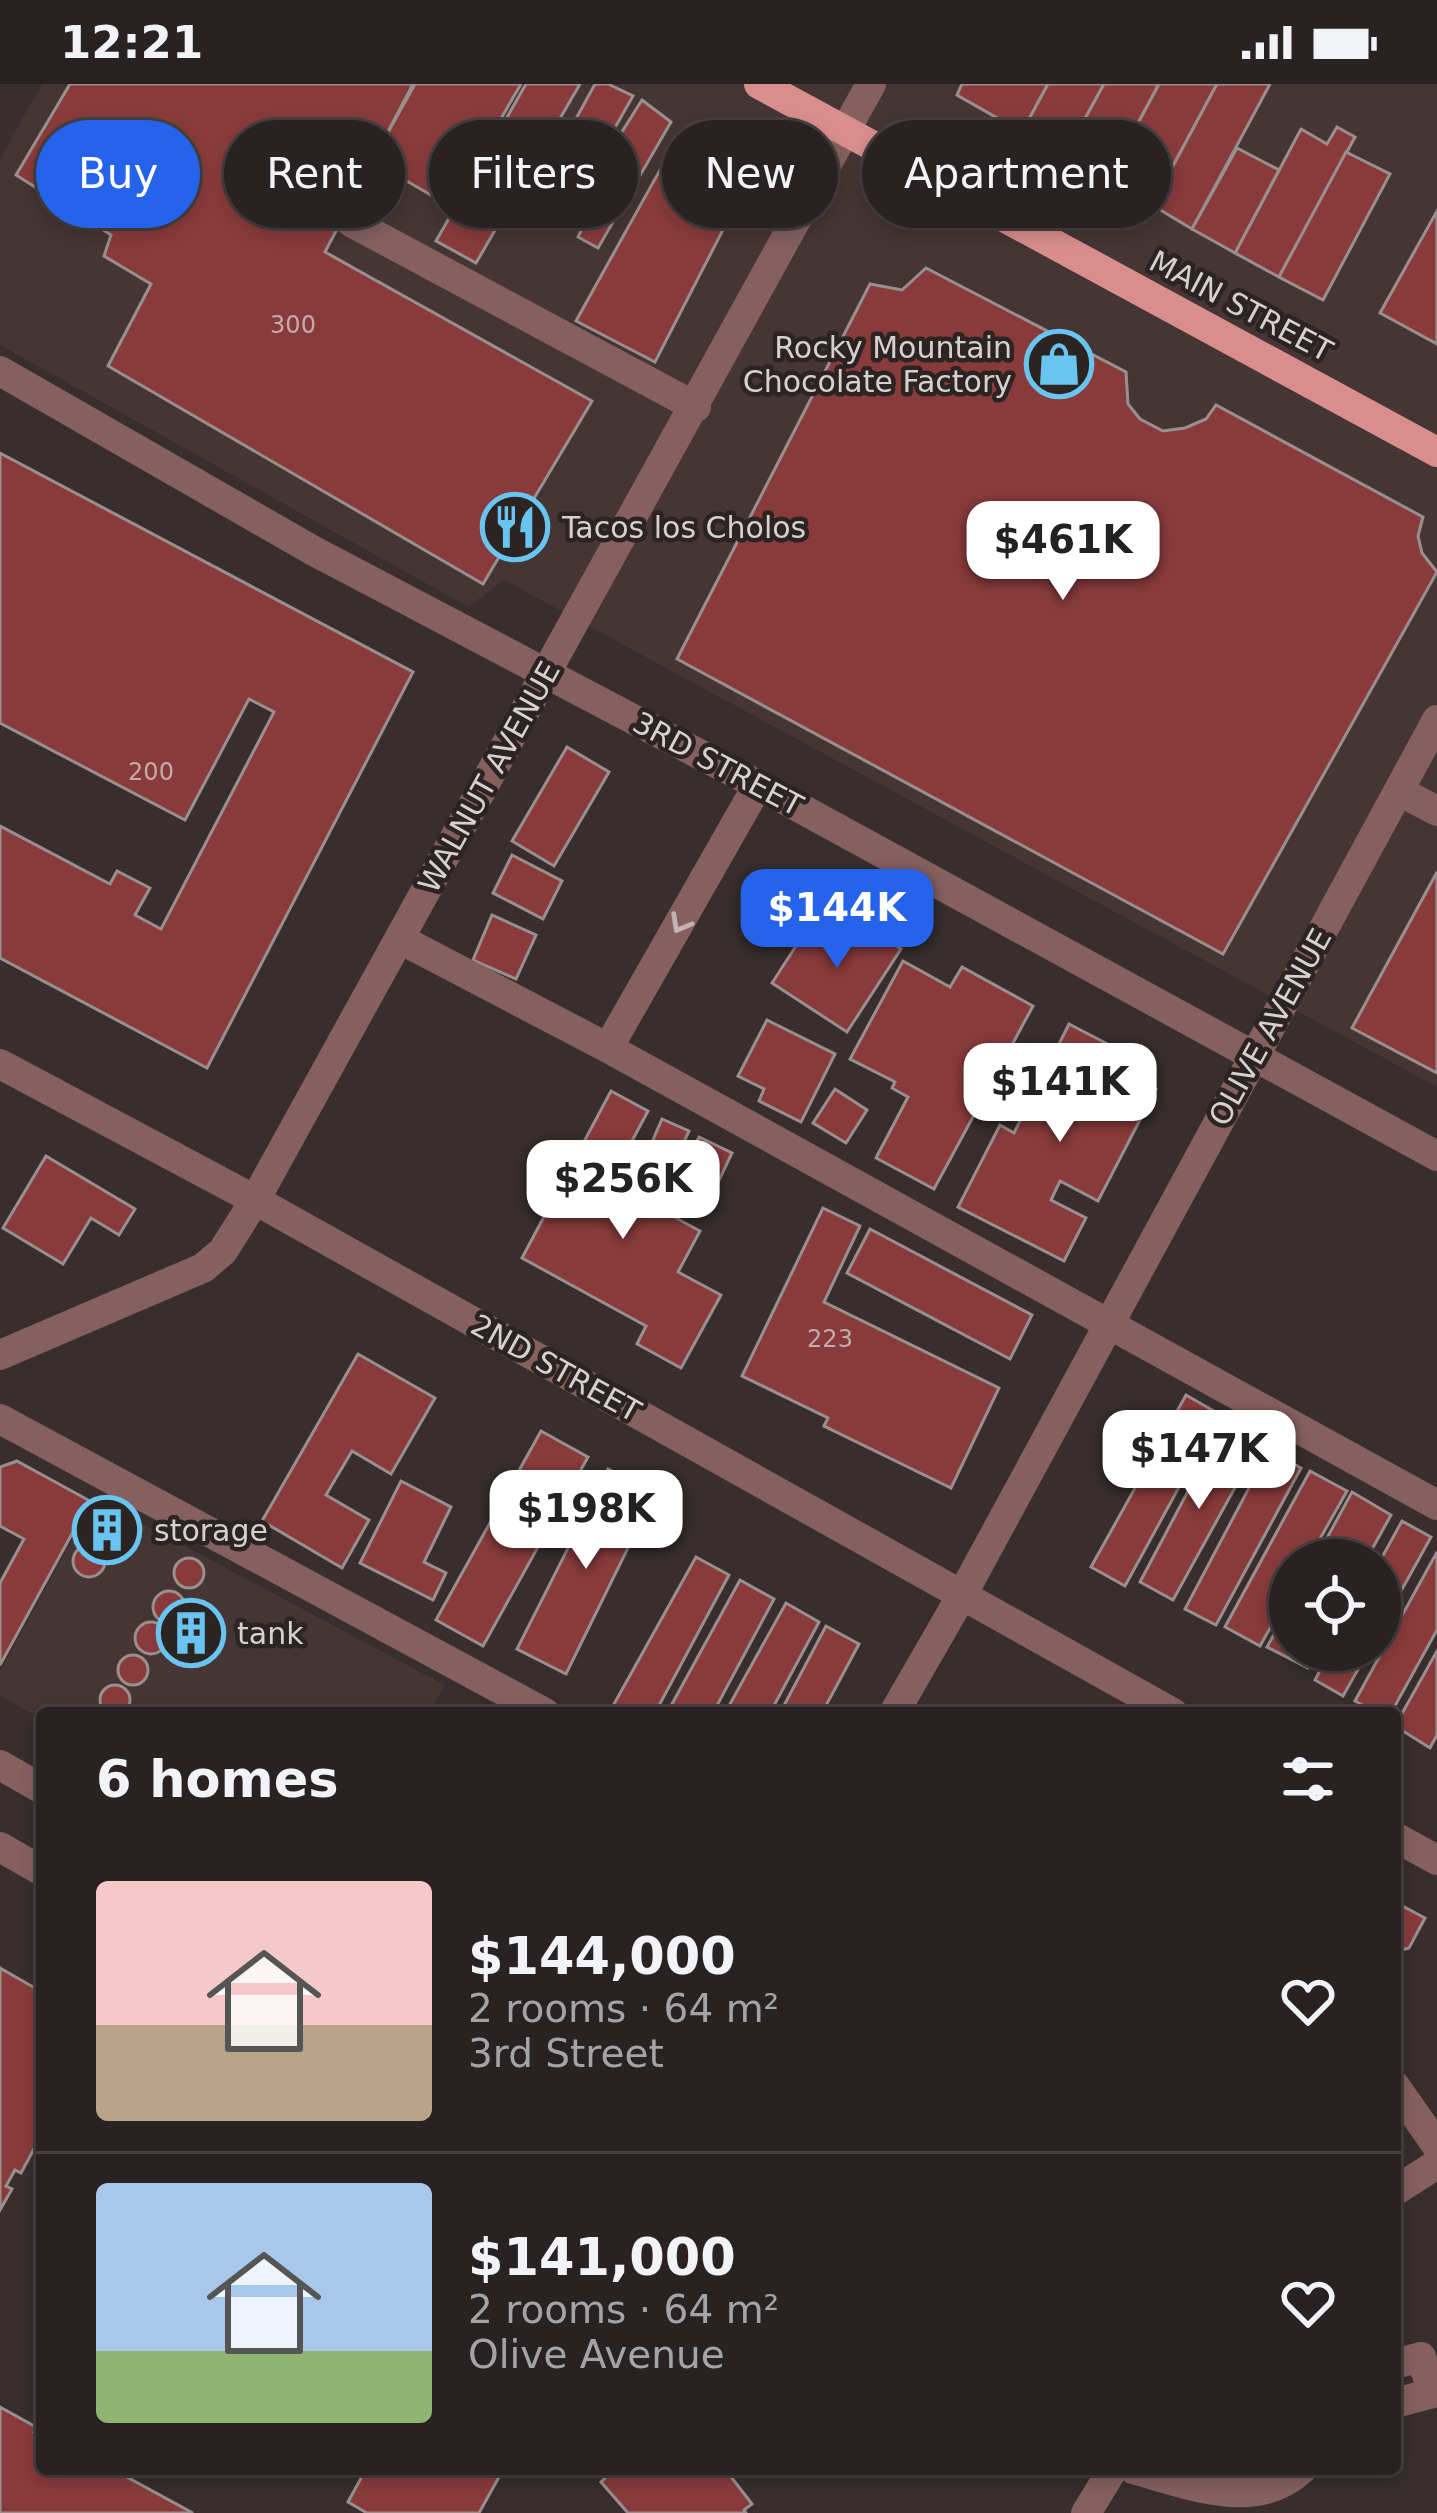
<!DOCTYPE html>
<html lang="en">
<head>
<meta charset="utf-8">
<style>
  body { margin:0; font-family:"DejaVu Sans",sans-serif; background:#352f2f; color:#f1f3f6; height:100vh; display:flex; flex-direction:column; font-size:45px; white-space:nowrap }
  * { box-sizing:border-box; margin:0 }
  p { font-size:39px; color:#a5a4a5 }
  .icon { flex:none; width:66px; height:66px; fill:none; stroke:currentColor; stroke-width:2; stroke-linecap:round; stroke-linejoin:round }
  .map { position:relative; flex:1; overflow:hidden }
  .sheet { position:absolute; left:36px; top:1623px; width:1365px; height:768px; display:flex; flex-direction:column; background:#292222; border-radius:12px; box-shadow:0 6px 18px #0003,0 0 0 3px #453f40 }
  .sheet>* { flex:none }
  .banner { position:absolute; left:36px; top:36px; width:1365px; height:108px; display:flex; gap:24px }
  .tools { position:absolute; left:1269px; top:1455px; display:grid; gap:24px }
  .tools a { display:grid; place-items:center; width:132px; height:132px; border-radius:50%; background:#292222; box-shadow:0 6px 18px #0003,0 0 0 3px #453f40; font-size:60px }
  .price { position:absolute; translate:-50% -102px; padding:0 27px; border-radius:24px; background:#fff; color:#222; font-size:39px; line-height:78px; filter:drop-shadow(0 3px 6px #0008) }
  .price::after { content:''; position:absolute; left:50%; top:72px; width:36px; height:27px; margin-left:-18px; background:inherit; clip-path:polygon(0 0,100% 0,50% 100%) }
  .price.selected { background:#2563eb; color:#fff }
  ul { padding:0; list-style:none }
  li { display:flex; align-items:center; gap:36px; height:300px; padding:0 60px }
  li+li { border-top:3px solid #453f40 }
  li span { display:grid; place-items:center; flex:none; width:336px; height:240px; border-radius:12px; color:#555 }
  li>.icon { margin-inline-start:auto }
  span .icon { width:144px; height:144px; fill:#fffc; stroke-width:1 }
  li b { font-size:51px }
  h2 { display:flex; justify-content:space-between; align-items:center; height:144px; padding:0 60px; font-size:51px }
  .tag { padding:0 42px; border-radius:54px; background:#292222; box-shadow:0 6px 18px #0003,0 0 0 3px #453f40; font-size:42px; line-height:108px }
  .tag.selected { background:#2563eb; color:#fff }
  .status { display:flex; justify-content:space-between; align-items:center; height:84px; padding:0 60px; background:#292222; direction:ltr }
  .status svg { height:33px; fill:currentColor }
  .map>svg:first-child { display:block }
</style>
</head>
<body>
<div class="status"><b>12:21</b><svg viewBox="0 0 49 12"><path d="M0 12V9h3v3zM5 12V6h3v6zM10 12V3h3v9zM15 12V0h3v12zM26 1h20v11H26zM47 4h2v5h-2z"/></svg></div>
<div class="map">
<svg width="1437" height="2429" viewBox="0 0 1437 2429">
  <rect width="100%" height="100%" fill="#372e2d"/>
  <g fill="#453534">
    <path d="M42 0H1437V1003L504 496 468 523 0 261V74Z"/>
    <path d="M95 1414 445 1601 429 1629H42V1635L0 1612V1587Z"/>
  </g>
  <g fill="#893b3b" stroke="#998f8e" stroke-width="3">
    <path d="M70 0H413L325 168 592 317 483 500 108 282 151 200 104 172 111 151 16 91Z"/>
    <path d="M415 0H521L450 122 372 77Z"/>
    <path d="M526 0H580L476 179 436 157Z"/>
    <path d="M595 0H608L633 12 583 100 549 84Z"/>
    <path d="M962 0H1048L1022 48 957 11Z"/>
    <path d="M1048 0H1104L1064 73 1022 48Z"/>
    <path d="M1104 0H1159L1107 97 1064 73Z"/>
    <path d="M1159 0H1217L1152 121 1107 97Z"/>
    <path d="M1217 0H1270L1192 145 1152 121Z"/>
    <path d="M642 16 671 38 598 164 578 153 595 120 581 113Z"/>
    <path d="M1337 43 1355 53 1279 193 1235 169 1301 45 1327 60Z"/>
    <path d="M675 59 745 103 655 278 576 237Z"/>
    <path d="M1237 64 1279 86 1235 169 1192 145Z"/>
    <path d="M1346 68 1390 90 1323 216 1279 193Z"/>
    <path d="M1437 127V260L1380 229Z"/>
    <path d="M926 184 1126 288 1128 320 1140 335 1163 347 1185 344 1206 335 1216 321 1423 433 1418 452 1422 469 1437 488 1223 870 677 575 870 200 902 206Z"/>
    <path d="M0 369 413 588 207 984 0 874V742L110 800 117 787 150 804 135 831 161 845 274 628 249 615 185 736 0 639Z"/>
    <path d="M567 663 609 688 554 782 512 757Z"/>
    <path d="M512 771 562 797 543 835 493 809Z"/>
    <path d="M1437 788V989L1352 944Z"/>
    <path d="M846 830 901 865 847 948 772 899 807 845 828 859Z"/>
    <path d="M492 831 536 851 516 895 473 876Z"/>
    <path d="M903 877 950 903 962 883 1033 922 934 1105 876 1074 908 1013 892 1004 895 998 850 975Z"/>
    <path d="M767 936 835 970 801 1038 759 1017 764 1005 738 992Z"/>
    <path d="M1069 940 1125 969 1116 985 1156 1005 1098 1117 1060 1097 1051 1116 1086 1134 1064 1177 958 1123 1000 1041 1014 1049Z"/>
    <path d="M835 1005 867 1026 846 1059 813 1039Z"/>
    <path d="M611 1007 648 1027 610 1098 700 1147 678 1188 721 1211 681 1284 637 1260 646 1242 522 1174Z"/>
    <path d="M662 1035 689 1047 672 1084 646 1072Z"/>
    <path d="M699 1053 732 1069 714 1107 681 1090Z"/>
    <path d="M46 1072 135 1125 119 1151 91 1134 63 1180 3 1144Z"/>
    <path d="M823 1124 860 1142 824 1218 999 1304 951 1404 824 1342 828 1334 742 1292Z"/>
    <path d="M870 1145 1032 1231 1010 1275 847 1189Z"/>
    <path d="M358 1270 435 1314 391 1390 352 1367 326 1411 369 1436 342 1484 262 1437Z"/>
    <path d="M1186 1311 1219 1330 1125 1502 1091 1483 1149 1379 1161 1386 1172 1365 1160 1358Z"/>
    <path d="M1223 1341 1259 1360 1173 1516 1140 1498Z"/>
    <path d="M541 1347 588 1373 483 1562 436 1536Z"/>
    <path d="M1269 1366 1301 1384 1216 1541 1185 1525Z"/>
    <path d="M17 1377 90 1417 0 1581V1499L24 1455 0 1442V1383Z"/>
    <path d="M608 1385 655 1409 566 1590 517 1565Z"/>
    <path d="M1310 1387 1347 1407 1308 1476H1290V1509L1260 1562 1225 1543Z"/>
    <path d="M401 1397 451 1423 424 1478 446 1489 433 1516 360 1479Z"/>
    <path d="M1352 1408 1391 1431 1366 1476H1315Z"/>
    <circle cx="107" cy="1444" r="16"/>
    <path d="M1402 1437 1431 1453 1380 1545V1477Z"/>
    <circle cx="89" cy="1477" r="16"/>
    <path d="M1437 1468V1546L1391 1629H1377L1355 1617Z"/>
    <path d="M696 1473 729 1491 655 1629H609Z"/>
    <circle cx="189" cy="1489" r="15"/>
    <path d="M740 1496 774 1515 713 1629H667Z"/>
    <circle cx="169" cy="1523" r="16"/>
    <path d="M786 1519 819 1538 770 1629H725Z"/>
    <path d="M1290 1521V1566H1318L1308 1584 1267 1563Z"/>
    <circle cx="151" cy="1554" r="16"/>
    <path d="M826 1542 859 1560 822 1629H780Z"/>
    <path d="M1331 1566H1369L1343 1612 1315 1596Z"/>
    <path d="M1437 1567V1651L1430 1664 1395 1642Z"/>
    <circle cx="133" cy="1586" r="15"/>
    <circle cx="115" cy="1616" r="15"/>
    <path d="M1395 1818 1425 1834 1409 1864 1395 1868Z"/>
    <path d="M0 1884 42 1908V2050L21 2089 15 2086 6 2102 12 2105 0 2126Z"/>
    <path d="M0 2323 36 2343 34 2348 42 2352V2385H112L193 2429H0Z"/>
    <path d="M366 2385H497L494 2390 499 2393 479 2429H367L348 2418Z"/>
    <path d="M596 2385H725L752 2420 744 2426 746 2429H628L601 2398 605 2394Z"/>
  </g>
  <g fill="none" stroke-linecap="round" stroke-linejoin="round">
    <g stroke="#85605f" stroke-width="30">
      <path d="M351 138 696 323"/>
      <path d="M0 287 312 466 758 701 1437 1072"/>
      <path d="M1401 708 1437 727"/>
      <path d="M400 855 608 964 1437 1421"/>
      <path d="M608 964 758 701"/>
      <path d="M0 980 255 1116 1173 1629"/>
      <path d="M0 1271 203 1184 223 1167 255 1116 871 0"/>
      <path d="M0 1335 545 1629"/>
      <path d="M894 1629 962 1511 1437 636"/>
      <path d="M0 1681 42 1705"/>
      <path d="M1395 1753 1437 1776"/>
      <path d="M0 1763 42 1787"/>
      <path d="M1395 2002 1437 2062"/>
      <path d="M1395 2107 1437 2080"/>
      <path d="M1395 2280 1421 2273 1433 2309 1395 2319"/>
      <path d="M1133 2385C1188 2400 1255 2429 1302 2385"/>
      <path d="M1086 2429 1113 2385"/>
    </g>
    <path stroke="#d88e8c" stroke-width="30" d="M759 0 1437 368"/>
  </g>
  <defs><path id="oneway-chevron" d="M-2-3.5L2.5 0L-2 3.5" fill="none" stroke-width="1.6" stroke-linecap="round" stroke-linejoin="round" transform="scale(3)"/></defs>
  <use stroke="#c2b4b3" href="#oneway-chevron" transform="translate(680 840) rotate(119)"/>
  <defs>
    <g id="shop-ring" transform="scale(3.45)"><circle r="9.5" fill="#2c2423" stroke="#69c4f0" stroke-width="1.5"/><path d="M-5-2.5h2.3a2.7 3.5 0 0 1 5.4 0H5L5.5 6h-11ZM-1.5-2.5h3a1.5 2.3 0 0 0-3 0Z" fill="#69c4f0"/></g>
    <g id="restaurant-ring" transform="scale(3.45)"><circle r="9.5" fill="#2c2423" stroke="#69c4f0" stroke-width="1.5"/><path d="M-5-6h1v4h1v-4h1v4h1v-4h1v5L-1.5 .5V6h-2V.5L-5-1ZM5-6V6H3V1.5H1.5Q1.5-4 5-6Z" fill="#69c4f0"/></g>
    <g id="building-ring" transform="scale(3.45)"><circle r="9.5" fill="#2c2423" stroke="#69c4f0" stroke-width="1.5"/><path d="M-4-6H4V6H1V3H-1V6H-4ZM-2.5-4.3h1.7v1.8h-1.7ZM.8-4.3h1.7v1.8H.8ZM-2.5-1h1.7V.8h-1.7ZM.8-1h1.7V.8H.8Z" fill="#69c4f0"/></g>
  </defs>
  <g fill-rule="evenodd">
    <use href="#shop-ring" x="1059" y="280"/>
    <use href="#restaurant-ring" x="515" y="443"/>
    <use href="#building-ring" x="107" y="1446"/>
    <use href="#building-ring" x="191" y="1549"/>
  </g>
  <g text-anchor="middle" dominant-baseline="central" stroke-width="9" stroke-linejoin="round" paint-order="stroke">
    <g font-size="24" fill="#c3abaa">
      <text x="293" y="241">300</text>
      <text x="151" y="688">200</text>
      <text x="830" y="1255">223</text>
    </g>
    <g font-size="30" fill="#d6d0cf" stroke="#2c2423">
      <text transform="translate(1241 222) rotate(28)">MAIN STREET</text>
      <text transform="translate(718 680) rotate(28)">3RD STREET</text>
      <text transform="translate(489 693) rotate(-61)">WALNUT AVENUE</text>
      <text transform="translate(1270 943) rotate(-61)">OLIVE AVENUE</text>
      <text transform="translate(556 1284) rotate(29)">2ND STREET</text>
    </g>
    <g font-size="30" fill="#d6d0cf" stroke="#2c2423" text-anchor="start">
      <text x="1012" y="263" text-anchor="end">Rocky Mountain<tspan x="1012" dy="34">Chocolate Factory</tspan></text>
      <text x="562" y="443">Tacos los Cholos</text>
      <text x="154" y="1446">storage</text>
      <text x="237" y="1549">tank</text>
    </g>
  </g>
</svg>
<div class="tools">
<a><svg class="icon" aria-label="locate" viewBox="0 0 24 24"><circle cx="12" cy="12" r="6"/><path d="M12 2v4M12 18v4M2 12h4M18 12h4"/></svg></a>
</div>
<b class="price" style="left:1063px;top:519px">$461K</b>
<b class="price selected" style="left:837px;top:887px">$144K</b>
<b class="price" style="left:1060px;top:1061px">$141K</b>
<b class="price" style="left:623px;top:1158px">$256K</b>
<b class="price" style="left:1199px;top:1428px">$147K</b>
<b class="price" style="left:586px;top:1488px">$198K</b>
<div class="banner">
<a class="tag selected">Buy</a>
<a class="tag">Rent</a>
<a class="tag">Filters</a>
<a class="tag">New</a>
<a class="tag">Apartment</a>
</div>
<section class="sheet">
<h2>6 homes<svg class="icon" aria-label="filters" viewBox="0 0 24 24"><path d="M4 7h16M4 17h16"/><circle cx="9" cy="7" r="2"/><circle cx="15" cy="17" r="2"/></svg></h2>
<ul>
<li><span style="background:linear-gradient(#f6c9c9 60%,#b9a48a 0)"><svg class="icon" aria-label="home" viewBox="0 0 24 24"><path d="M3 11l9-7 9 7M6 9v11h12V9"/></svg></span><div><b>$144,000</b><p>2 rooms · 64 m²</p><p>3rd Street</p></div><svg class="icon" aria-label="heart" viewBox="0 0 24 24"><path d="M12 20l-8-8c-3-5 5-10 8-4 3-6 11-1 8 4z"/></svg></li>
<li><span style="background:linear-gradient(#a9c7e8 70%,#8fb573 0)"><svg class="icon" aria-label="home" viewBox="0 0 24 24"><path d="M3 11l9-7 9 7M6 9v11h12V9"/></svg></span><div><b>$141,000</b><p>2 rooms · 64 m²</p><p>Olive Avenue</p></div><svg class="icon" aria-label="heart" viewBox="0 0 24 24"><path d="M12 20l-8-8c-3-5 5-10 8-4 3-6 11-1 8 4z"/></svg></li>
</ul>
</section>
</div>
</body>
</html>
